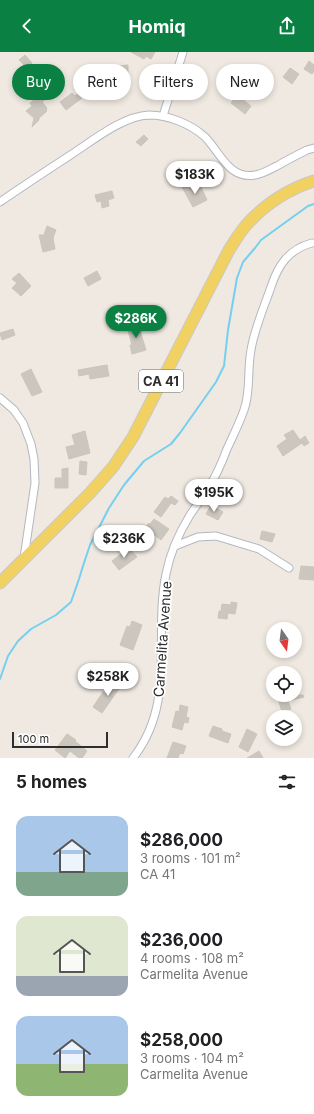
<!DOCTYPE html>
<html lang="en">
<head>
<meta charset="utf-8">
<style>
  body { margin:0; font-family:Inter,sans-serif; background:#f6f6f6; color:#202124; height:100vh; display:flex; flex-direction:column; font-size:15px; white-space:nowrap }
  * { box-sizing:border-box; margin:0 }
  p { font-size:13px; color:#757577 }
  .icon { flex:none; width:22px; height:22px; fill:none; stroke:currentColor; stroke-width:2; stroke-linecap:round; stroke-linejoin:round }
  .map { position:relative; height:706px; overflow:hidden }
  .sheet { display:flex; flex-direction:column; background:#fff; flex:1 }
  .sheet>* { flex:none }
  .hud { position:absolute; left:12px; top:12px; width:290px; height:36px; display:flex; gap:8px }
  .needle { width:26px; rotate:166deg }
  .fabs { position:absolute; left:266px; top:570px; display:grid; gap:8px }
  .fabs a { display:grid; place-items:center; width:36px; height:36px; border-radius:50%; background:#fff; box-shadow:0 2px 6px #0003; font-size:20px }
  .scale { position:absolute; left:12px; bottom:10px; width:96px; box-sizing:border-box; padding-left:4px; border:2px solid #2e2e2e; border-top:0; font-size:11px; line-height:14px; white-space:nowrap; color:#2e2e2e; -webkit-text-stroke:3px #fff; paint-order:stroke }
  .price { position:absolute; translate:-50% -34px; padding:0 9px; border-radius:14px; background:#fff; color:#222; font-size:13px; line-height:26px; filter:drop-shadow(0 1px 2px #0008) }
  .price::after { content:''; position:absolute; left:50%; top:24px; width:12px; height:9px; margin-left:-6px; background:inherit; clip-path:polygon(0 0,100% 0,50% 100%) }
  .price.selected { background:#0b8043; color:#fff }
  ul { padding:0; list-style:none }
  li { display:flex; align-items:center; gap:12px; height:100px; padding:0 16px }
  li span { display:grid; place-items:center; flex:none; width:112px; height:80px; border-radius:12px; color:#555 }
  li>.icon { margin-inline-start:auto }
  span .icon { width:48px; height:48px; fill:#fffc; stroke-width:1 }
  li b { font-size:17px }
  h2 { display:flex; justify-content:space-between; align-items:center; height:48px; padding:0 16px; font-size:17px }
  .pill { padding:0 14px; border-radius:18px; background:#fff; box-shadow:0 2px 6px #0003; font-size:14px; line-height:36px }
  .pill.selected { background:#0b8043; color:#fff }
  header { display:flex; justify-content:space-between; align-items:center; height:52px; padding:0 16px; background:#0b8043; color:#fff; font-size:18px; font-weight:700 }
  .map>svg:first-child { display:block }
</style>
</head>
<body>
<header><svg class="icon" aria-label="back" viewBox="0 0 24 24"><path d="M15 5l-7 7 7 7"/></svg>Homiq<svg class="icon" aria-label="share" viewBox="0 0 24 24"><path d="M12 15V3M7 8l5-5 5 5M5 13v7h14v-7"/></svg></header>
<div class="map">
<svg width="314" height="706" viewBox="0 0 314 706">
  <rect width="100%" height="100%" fill="#efe9e1"/>
  <g fill="none" stroke-linecap="round" stroke-linejoin="round">
    <path stroke="#75cff0" stroke-width="2" d="M0 627 8 604 18 589 31 577 56 563 71 550 79 527 83 514 90 493 109 456 124 433 144 409 171 392 180 381 216 330 224 314 228 278 237 226 243 210 255 196 261 188 308 154 314 152"/>
  </g>
  <g fill="#cbc7bf" stroke="#cbc5ba">
    <path d="M131 0H155L151 7 146 4 144 7Z"/>
    <path d="M25 3 32 11 27 16 19 8Z"/>
    <path d="M309 9 314 13V19L312 22 304 17Z"/>
    <path d="M44 13 51 19 48 23 46 21 44 23 40 19Z"/>
    <path d="M128 13V29H118V14Z"/>
    <path d="M290 16 299 22 292 32 283 25Z"/>
    <path d="M43 41 47 46 42 50 47 56 46 58 47 59 39 66V68L32 75 34 66 26 59 32 54 30 51Z"/>
    <path d="M72 41 75 44 79 41 82 46 66 58 60 50Z"/>
    <path d="M237 43 251 54 245 62 231 51Z"/>
    <path d="M144 83 148 87 141 94 136 90Z"/>
    <path d="M191 131 194 136 200 133 207 148 193 155 182 135Z"/>
    <path d="M112 139 114 146 108 148 109 154 102 156 101 149 97 150 95 143Z"/>
    <path d="M47 174 56 178 53 186 55 197 43 200 39 183H44Z"/>
    <path d="M97 219 101 227 88 234 84 226Z"/>
    <path d="M19 221 31 234 21 244 12 236 17 231 12 227Z"/>
    <path d="M138 272 146 298 132 302 130 293H132L127 275Z"/>
    <path d="M13 277 15 283 2 288 0 281Z"/>
    <path d="M107 313 109 324 90 327 89 322 79 324 78 318Z"/>
    <path d="M31 317 42 340 32 344 21 322Z"/>
    <path d="M293 378 302 391 283 404 277 394 287 387 284 383Z"/>
    <path d="M85 379 90 401 69 407 66 395 75 393 72 383Z"/>
    <path d="M305 384 309 391 304 394 300 388Z"/>
    <path d="M80 409 87 410 86 423 79 422Z"/>
    <path d="M68 416V436H55V426H62V417Z"/>
    <path d="M171 444 178 449 175 453 171 451 161 465 154 460 165 445 168 447Z"/>
    <path d="M211 453 223 460 218 468 206 462Z"/>
    <path d="M154 467 169 477 161 488 145 476 149 471 150 472Z"/>
    <path d="M262 479 275 482 272 490 260 487Z"/>
    <path d="M129 496 137 505 119 518 112 509Z"/>
    <path d="M301 514 314 515V528L299 527Z"/>
    <path d="M231 550 237 551 235 562 228 561 227 567 218 566 219 559H221L222 552 231 553Z"/>
    <path d="M132 569 142 573 133 598 120 593 127 574 130 575Z"/>
    <path d="M116 627 123 631 102 661 93 655 103 640 106 642Z"/>
    <path d="M277 643H303L304 645 288 649 291 657 282 660Z"/>
    <path d="M180 653 188 655 186 665 189 666 188 671 184 670 182 678 172 675 176 659 179 660Z"/>
    <path d="M213 674 222 677V679L231 682 228 691 209 684Z"/>
    <path d="M247 677 257 682 248 700 239 695Z"/>
    <path d="M67 682 76 688 75 689 87 699 82 706H79L70 699 65 706 55 698Z"/>
    <path d="M173 690 186 694 183 702 180 701 178 706H167Z"/>
    <path d="M259 699 263 706H247Z"/>
  </g>
  <g fill="none" stroke-linecap="round" stroke-linejoin="round">
    <g stroke="#b4b7c1" stroke-width="9">
      <g id="street">
        <path d="M163 64 183 0"/>
        <path d="M0 150C23 134 46 119 69 104 91 90 122 64 149 63 168 63 191 72 205 85 220 100 229 128 255 123 263 122 270 117 277 114 287 108 297 103 307 98L314 96"/>
        <path d="M0 346 14 358 23 371 31 392 34 407 35 431 24 506"/>
        <path d="M175 494 198 485 216 484 259 497 289 516"/>
        <path d="M133 706C177 650 153 585 166 522 170 501 179 481 190 463 198 451 207 440 213 428 219 418 223 407 227 397 233 384 239 372 244 358 251 339 247 319 251 298 254 278 264 255 271 235 278 213 289 197 312 191"/>
      </g>
    </g>
    <g stroke="#c9c9c9" stroke-width="13">
      <path id="primary" d="M0 531 90 441 113 415 133 385 229 198C235 189 241 178 249 170 267 151 289 137 314 129"/>
    </g>
    <use href="#street" stroke="#fff" stroke-width="7"/>
    <use href="#primary" stroke="#f2d163" stroke-width="11"/>
  </g>
  <g text-anchor="middle" dominant-baseline="central" stroke-width="3.5" stroke-linejoin="round" paint-order="stroke">
    <rect fill="#fff" stroke="#6d6d6d" stroke-width="1" x="139" y="318" width="44" height="22" rx="3"/>
    <g font-size="13" font-weight="bold" fill="#2e2e2e">
      <text x="161" y="329">CA 41</text>
    </g>
    <g font-size="14" fill="#2e2e2e" stroke="#fff">
      <text transform="translate(162 587) rotate(-86)">Carmelita Avenue</text>
    </g>
  </g>
</svg>
<div class="fabs">
<a><svg class="needle" viewBox="-14 -14 28 28"><path d="M0-13l5 13h-10z" fill="#e53935"/><path d="M0 13l5-13h-10z" fill="#757577"/></svg></a>
<a><svg class="icon" aria-label="locate" viewBox="0 0 24 24"><circle cx="12" cy="12" r="6"/><path d="M12 2v4M12 18v4M2 12h4M18 12h4"/></svg></a>
<a><svg class="icon" aria-label="layers" viewBox="0 0 24 24"><path d="M12 4l9 5-9 5-9-5zM3 14l9 5 9-5"/></svg></a>
</div>
<div class="scale">100 m</div>
<b class="price" style="left:195px;top:143px">$183K</b>
<b class="price selected" style="left:136px;top:287px">$286K</b>
<b class="price" style="left:214px;top:461px">$195K</b>
<b class="price" style="left:124px;top:507px">$236K</b>
<b class="price" style="left:108px;top:645px">$258K</b>
<div class="hud">
<a class="pill selected">Buy</a>
<a class="pill">Rent</a>
<a class="pill">Filters</a>
<a class="pill">New</a>
</div>
</div>
<section class="sheet">
<h2>5 homes<svg class="icon" aria-label="filters" viewBox="0 0 24 24"><path d="M4 7h16M4 17h16"/><circle cx="9" cy="7" r="2"/><circle cx="15" cy="17" r="2"/></svg></h2>
<ul>
<li><span style="background:linear-gradient(#a9c7e8 70%,#7fa58c 0)"><svg class="icon" aria-label="home" viewBox="0 0 24 24"><path d="M3 11l9-7 9 7M6 9v11h12V9"/></svg></span><div><b>$286,000</b><p>3 rooms · 101 m²</p><p>CA 41</p></div></li>
<li><span style="background:linear-gradient(#dfe7d0 75%,#9aa5b1 0)"><svg class="icon" aria-label="home" viewBox="0 0 24 24"><path d="M3 11l9-7 9 7M6 9v11h12V9"/></svg></span><div><b>$236,000</b><p>4 rooms · 108 m²</p><p>Carmelita Avenue</p></div></li>
<li><span style="background:linear-gradient(#a9c7e8 60%,#8fb573 0)"><svg class="icon" aria-label="home" viewBox="0 0 24 24"><path d="M3 11l9-7 9 7M6 9v11h12V9"/></svg></span><div><b>$258,000</b><p>3 rooms · 104 m²</p><p>Carmelita Avenue</p></div></li>
</ul>
</section>
</body>
</html>
